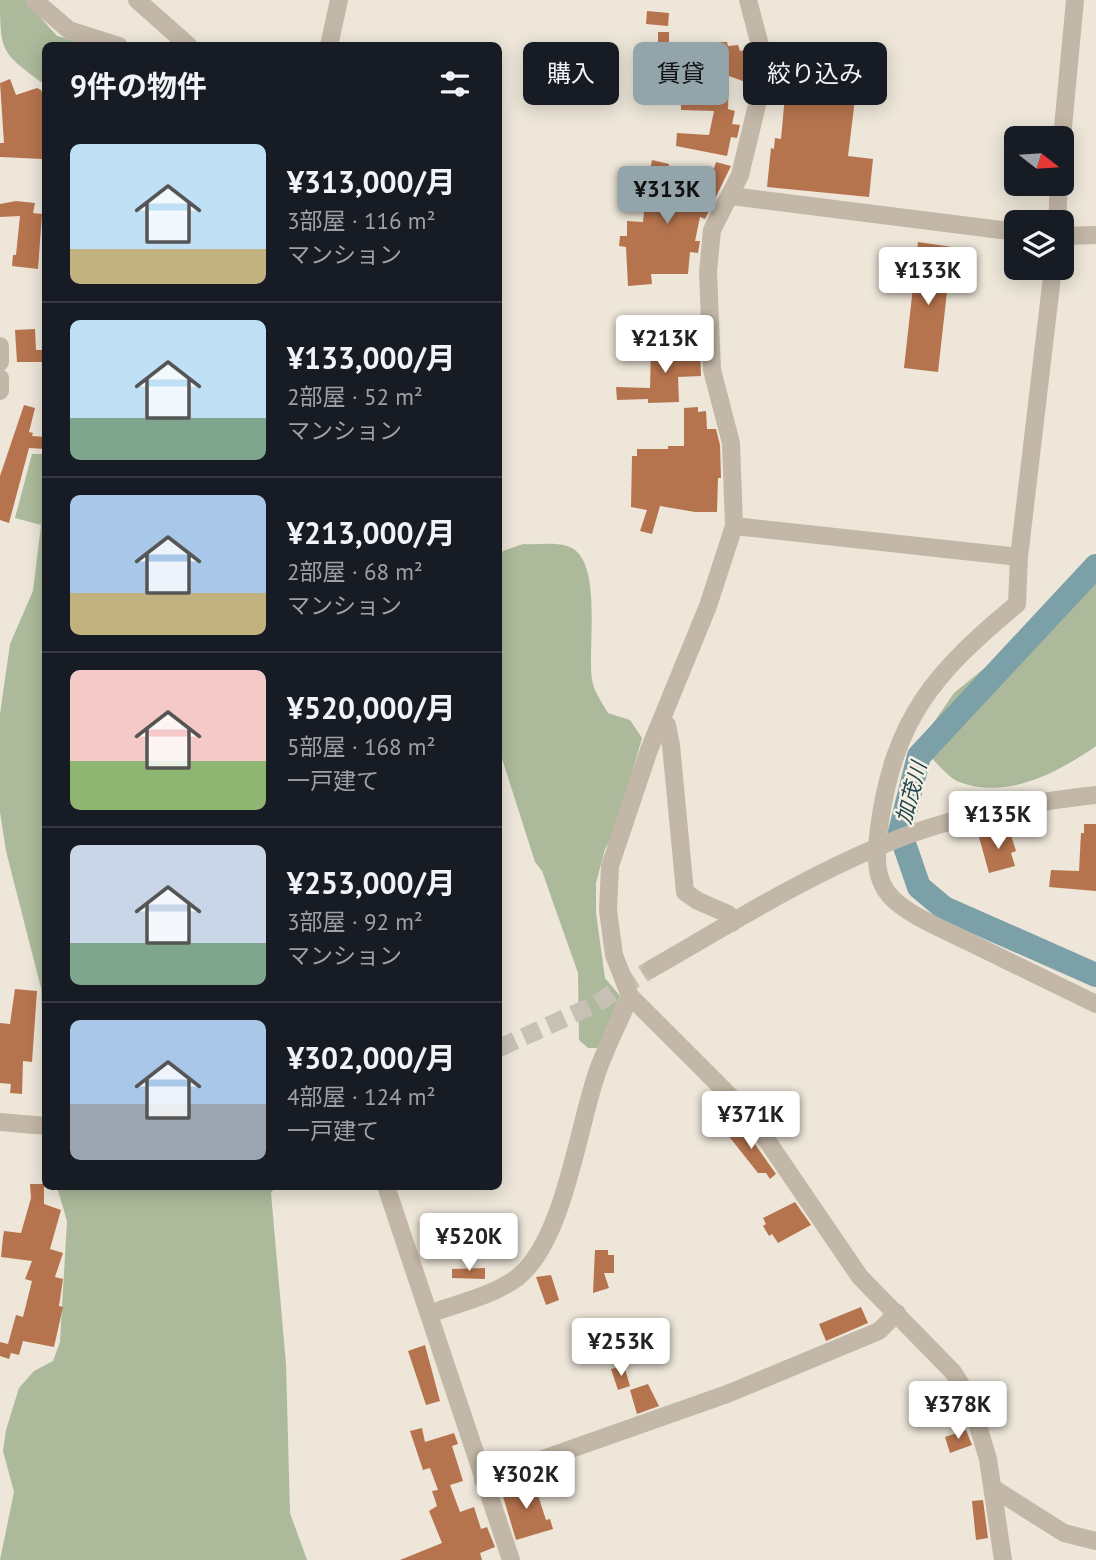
<!DOCTYPE html>
<html lang="ja">
<head>
<meta charset="utf-8">
<style>
  body { margin:0; font-family:"PT Sans","Noto Sans JP",sans-serif; background:#242831; color:#f1f3f6; height:100vh; display:flex; flex-direction:column; font-size:26px; white-space:nowrap }
  * { box-sizing:border-box; margin:0 }
  p { font-size:23px; color:#9ea1a6 }
  .icon { flex:none; width:38px; height:38px; fill:none; stroke:currentColor; stroke-width:2; stroke-linecap:round; stroke-linejoin:round }
  .map { position:relative; flex:1; overflow:hidden }
  .drawer { position:absolute; left:42px; top:42px; width:460px; height:1148px; display:flex; flex-direction:column; background:#171b24; border-radius:10px; box-shadow:0 4px 18px #0003 }
  .drawer>* { flex:none }
  .guide { position:absolute; left:523px; top:42px; width:467px; height:63px; display:flex; gap:14px }
  .needle { width:46px; rotate:107deg }
  .buttons { position:absolute; left:1004px; top:126px; display:grid; gap:14px }
  .buttons a { display:grid; place-items:center; width:70px; height:70px; border-radius:10px; background:#171b24; box-shadow:0 4px 18px #0003; font-size:35px }
  .price { position:absolute; translate:-50% -60px; padding:0 16px; border-radius:7px; background:#fff; color:#222; font-size:23px; line-height:46px; filter:drop-shadow(0 2px 4px #0008) }
  .price::after { content:''; position:absolute; left:50%; top:42px; width:21px; height:16px; margin-left:-10px; background:inherit; clip-path:polygon(0 0,100% 0,50% 100%) }
  .price.selected { background:#93a5aa; color:#111 }
  ul { padding:0; list-style:none }
  li { display:flex; align-items:center; gap:21px; height:175px; padding:0 28px }
  li+li { border-top:2px solid #363941 }
  li span { display:grid; place-items:center; flex:none; width:196px; height:140px; border-radius:10px; color:#555 }
  li>.icon { margin-inline-start:auto }
  span .icon { width:84px; height:84px; fill:#fffc; stroke-width:1 }
  li b { font-size:30px }
  h2 { display:flex; justify-content:space-between; align-items:center; height:84px; padding:0 28px; font-size:30px }
  .pill { padding:0 24px; border-radius:10px; background:#171b24; box-shadow:0 4px 18px #0003; font-size:24px; line-height:63px }
  .pill.selected { background:#93a5aa; color:#111 }
  .map>svg:first-child { display:block }
</style>
</head>
<body>
<div class="map">
<svg width="1096" height="1560" viewBox="0 0 1096 1560">
  <rect width="100%" height="100%" fill="#ede6d9"/>
  <g fill="#acba9b">
    <path d="M0 0H25L57 36 90 45 46 46 45 85C3 53 0 55 0 0Z"/>
    <path d="M32 454H46L45 1086 41 988 6 851 0 812V714L10 644 33 591 41 525 15 518Z"/>
    <path d="M523 544C537 545 554 542 567 546 606 557 585 656 593 684 595 693 603 704 608 713L630 720 642 738 616 829 605 849 596 883V913L605 978 620 996 598 1048H588L579 1040 578 973 542 871 535 862 499 749V561L503 551Z"/>
    <path d="M1096 577V746C1057 773 1007 800 959 782 947 777 936 761 926 753L927 732 954 693Z"/>
    <path d="M57 1187H275L271 1193 286 1364 290 1513 307 1560H0L14 1492 3 1451 6 1430 19 1388 34 1371 53 1361 60 1342 67 1221Z"/>
  </g>
  <g fill="none" stroke-linecap="round" stroke-linejoin="round">
    <path stroke="#7ca0a7" stroke-width="24" d="M1096 566 919 756 900 832 919 887 944 908 1096 975"/>
  </g>
  <g fill="#b6744e">
    <path d="M647 11 669 13 668 26 646 24Z"/>
    <path d="M658 32H669V56L658 55Z"/>
    <path d="M706 42H727L728 46 738 45 740 51 749 49 754 68 751 84 729 76 728 109 735 111 732 124 740 125 737 138 731 137 727 156 676 146 677 133 709 135 714 111 681 110 680 62 702 63V58H706Z"/>
    <path d="M10 79 16 95 37 88 41 90 46 104 42 159 0 157V143H4L0 83Z"/>
    <path d="M786 84 856 91 848 156 873 159 869 197 767 187 771 148 774 149 775 138 781 139Z"/>
    <path d="M652 160 669 164 664 194 697 202 705 173 712 175 716 162 731 166 705 219 700 217 695 241H700L698 253 690 252 688 274H651L652 284 628 286 626 247 619 246 620 236H627V221L643 222 645 201 642 200 644 195 636 193 640 179 648 181Z"/>
    <path d="M16 201 35 203 33 213 42 214 38 269 12 266 13 255H16L20 216 0 217V204Z"/>
    <path d="M918 242 952 247 938 372 904 368Z"/>
    <path d="M35 329 36 350H42V362H17L15 330Z"/>
    <path d="M673 347 685 348V351L700 350 701 376 678 377 679 402 648 403V399L617 400 616 387 650 388 651 348Z"/>
    <path d="M24 405 35 408 29 432 33 433 32 436 46 437V449L29 448 9 523 0 520V476Z"/>
    <path d="M698 407V412L706 411 707 429H716L720 445 721 478H718L717 512H695L660 506 652 534 640 531 647 510 631 507 632 456H637V449H668V446H684V408Z"/>
    <path d="M1084 824H1096V891L1049 887 1051 870 1079 871 1081 833H1084Z"/>
    <path d="M1009 829 1016 851 1011 853 1015 866 989 873 979 837Z"/>
    <path d="M15 989 37 991 32 1062 23 1061 22 1094 10 1093 11 1084 0 1083V1023L10 1024Z"/>
    <path d="M740 1123 776 1174 770 1179 766 1173H758L727 1134Z"/>
    <path d="M30 1184H44V1204L61 1210 50 1249 63 1253 55 1277 63 1279 59 1306 63 1307 54 1347 23 1341 19 1355 11 1353 9 1359 0 1356V1342L8 1344 16 1315 23 1317 32 1281 25 1279 32 1261 1 1257 3 1237 4 1231 21 1233 31 1198Z"/>
    <path d="M795 1202 811 1225 778 1243 772 1234 769 1236 763 1226 766 1224 763 1218Z"/>
    <path d="M595 1250H608V1255H614V1273H604L609 1288 593 1293Z"/>
    <path d="M485 1268V1279L452 1278V1269Z"/>
    <path d="M551 1275 559 1300 546 1305 536 1277Z"/>
    <path d="M861 1307 868 1323 826 1341 819 1324Z"/>
    <path d="M425 1345 440 1401 426 1405 408 1351Z"/>
    <path d="M624 1366 630 1386 618 1390 611 1369Z"/>
    <path d="M648 1384 659 1406 637 1414 630 1390Z"/>
    <path d="M422 1428 425 1442 454 1433 458 1444 452 1446 463 1481 450 1485 460 1512 474 1507 481 1529 487 1527 495 1547 480 1553 482 1560H400L442 1543 429 1511 437 1506 432 1491 438 1490 430 1468 423 1470 410 1431Z"/>
    <path d="M966 1430 972 1445 950 1453 945 1437Z"/>
    <path d="M533 1480 546 1520 550 1519 553 1529 516 1540 502 1493Z"/>
    <path d="M983 1500 988 1538 976 1540 972 1501Z"/>
  </g>
  <g fill="none" stroke-linecap="round" stroke-linejoin="round">
    <path stroke="#c7c1b5" stroke-width="18" stroke-dasharray="18 9" stroke-linecap="butt" d="M499 1048 594 1005 651 969"/>
    <g stroke="#c3b7a7" stroke-width="18">
      <path d="M34 0 69 30 119 46"/>
      <path d="M137 0 189 46"/>
      <path d="M748 0 766 68 740 175 712 230 708 272 712 370 731 443 734 526 708 606 649 750 610 866 608 910 614 955 630 996 751 1117 860 1277 953 1372 970 1399 988 1459 1003 1560"/>
      <path d="M329 46 339 0"/>
      <path d="M1062 138 1075 0"/>
      <path d="M731 196 1017 232"/>
      <path d="M1057 222 1059 184"/>
      <path d="M1062 236 1096 235"/>
      <path d="M1053 268 1019 557 1017 604C934 673 894 718 879 828 876 852 873 880 893 899 912 917 943 929 967 941 1010 962 1053 983 1096 1004"/>
      <path d="M0 346V362"/>
      <path d="M0 378V391"/>
      <path d="M734 526 1019 557"/>
      <path d="M663 721 667 725 671 745 685 892 698 901 728 914 732 923"/>
      <path d="M651 969C725 927 799 880 878 847 946 817 1022 803 1096 795"/>
      <path d="M0 1122 46 1126"/>
      <path d="M386 1186 511 1560"/>
      <path d="M429 1314C458 1303 493 1296 518 1277 565 1239 578 1125 598 1070 607 1045 620 1020 630 996"/>
      <path d="M483 1480 727 1394 879 1331 897 1313"/>
      <path d="M993 1488 1064 1533 1096 1541"/>
    </g>
  </g>
  <g text-anchor="middle" dominant-baseline="central" stroke-width="5" stroke-linejoin="round" paint-order="stroke">
    <g font-size="21" font-style="italic" fill="#21454d" stroke="#f6f0e4">
      <text transform="translate(911 793) rotate(-75)">加茂川</text>
    </g>
  </g>
</svg>
<div class="buttons">
<a><svg class="needle" viewBox="-14 -14 28 28"><path d="M0-13l5 13h-10z" fill="#e53935"/><path d="M0 13l5-13h-10z" fill="#9ea1a6"/></svg></a>
<a><svg class="icon" aria-label="layers" viewBox="0 0 24 24"><path d="M12 4l9 5-9 5-9-5zM3 14l9 5 9-5"/></svg></a>
</div>
<b class="price selected" style="left:667px;top:226px">¥313K</b>
<b class="price" style="left:928px;top:307px">¥133K</b>
<b class="price" style="left:665px;top:375px">¥213K</b>
<b class="price" style="left:998px;top:851px">¥135K</b>
<b class="price" style="left:751px;top:1151px">¥371K</b>
<b class="price" style="left:469px;top:1273px">¥520K</b>
<b class="price" style="left:621px;top:1378px">¥253K</b>
<b class="price" style="left:958px;top:1441px">¥378K</b>
<b class="price" style="left:526px;top:1511px">¥302K</b>
<div class="guide">
<a class="pill">購入</a>
<a class="pill selected">賃貸</a>
<a class="pill">絞り込み</a>
</div>
<section class="drawer">
<h2>9件の物件<svg class="icon" aria-label="filters" viewBox="0 0 24 24"><path d="M4 7h16M4 17h16"/><circle cx="9" cy="7" r="2"/><circle cx="15" cy="17" r="2"/></svg></h2>
<ul>
<li><span style="background:linear-gradient(#bfe0f5 75%,#c2b280 0)"><svg class="icon" aria-label="home" viewBox="0 0 24 24"><path d="M3 11l9-7 9 7M6 9v11h12V9"/></svg></span><div><b>¥313,000/月</b><p>3部屋 · 116 m²</p><p>マンション</p></div></li>
<li><span style="background:linear-gradient(#bfe0f5 70%,#7fa58c 0)"><svg class="icon" aria-label="home" viewBox="0 0 24 24"><path d="M3 11l9-7 9 7M6 9v11h12V9"/></svg></span><div><b>¥133,000/月</b><p>2部屋 · 52 m²</p><p>マンション</p></div></li>
<li><span style="background:linear-gradient(#a9c7e8 70%,#c2b280 0)"><svg class="icon" aria-label="home" viewBox="0 0 24 24"><path d="M3 11l9-7 9 7M6 9v11h12V9"/></svg></span><div><b>¥213,000/月</b><p>2部屋 · 68 m²</p><p>マンション</p></div></li>
<li><span style="background:linear-gradient(#f6c9c9 65%,#8fb573 0)"><svg class="icon" aria-label="home" viewBox="0 0 24 24"><path d="M3 11l9-7 9 7M6 9v11h12V9"/></svg></span><div><b>¥520,000/月</b><p>5部屋 · 168 m²</p><p>一戸建て</p></div></li>
<li><span style="background:linear-gradient(#c9d6e8 70%,#7fa58c 0)"><svg class="icon" aria-label="home" viewBox="0 0 24 24"><path d="M3 11l9-7 9 7M6 9v11h12V9"/></svg></span><div><b>¥253,000/月</b><p>3部屋 · 92 m²</p><p>マンション</p></div></li>
<li><span style="background:linear-gradient(#a9c7e8 60%,#9aa5b1 0)"><svg class="icon" aria-label="home" viewBox="0 0 24 24"><path d="M3 11l9-7 9 7M6 9v11h12V9"/></svg></span><div><b>¥302,000/月</b><p>4部屋 · 124 m²</p><p>一戸建て</p></div></li>
</ul>
</section>
</div>
</body>
</html>
